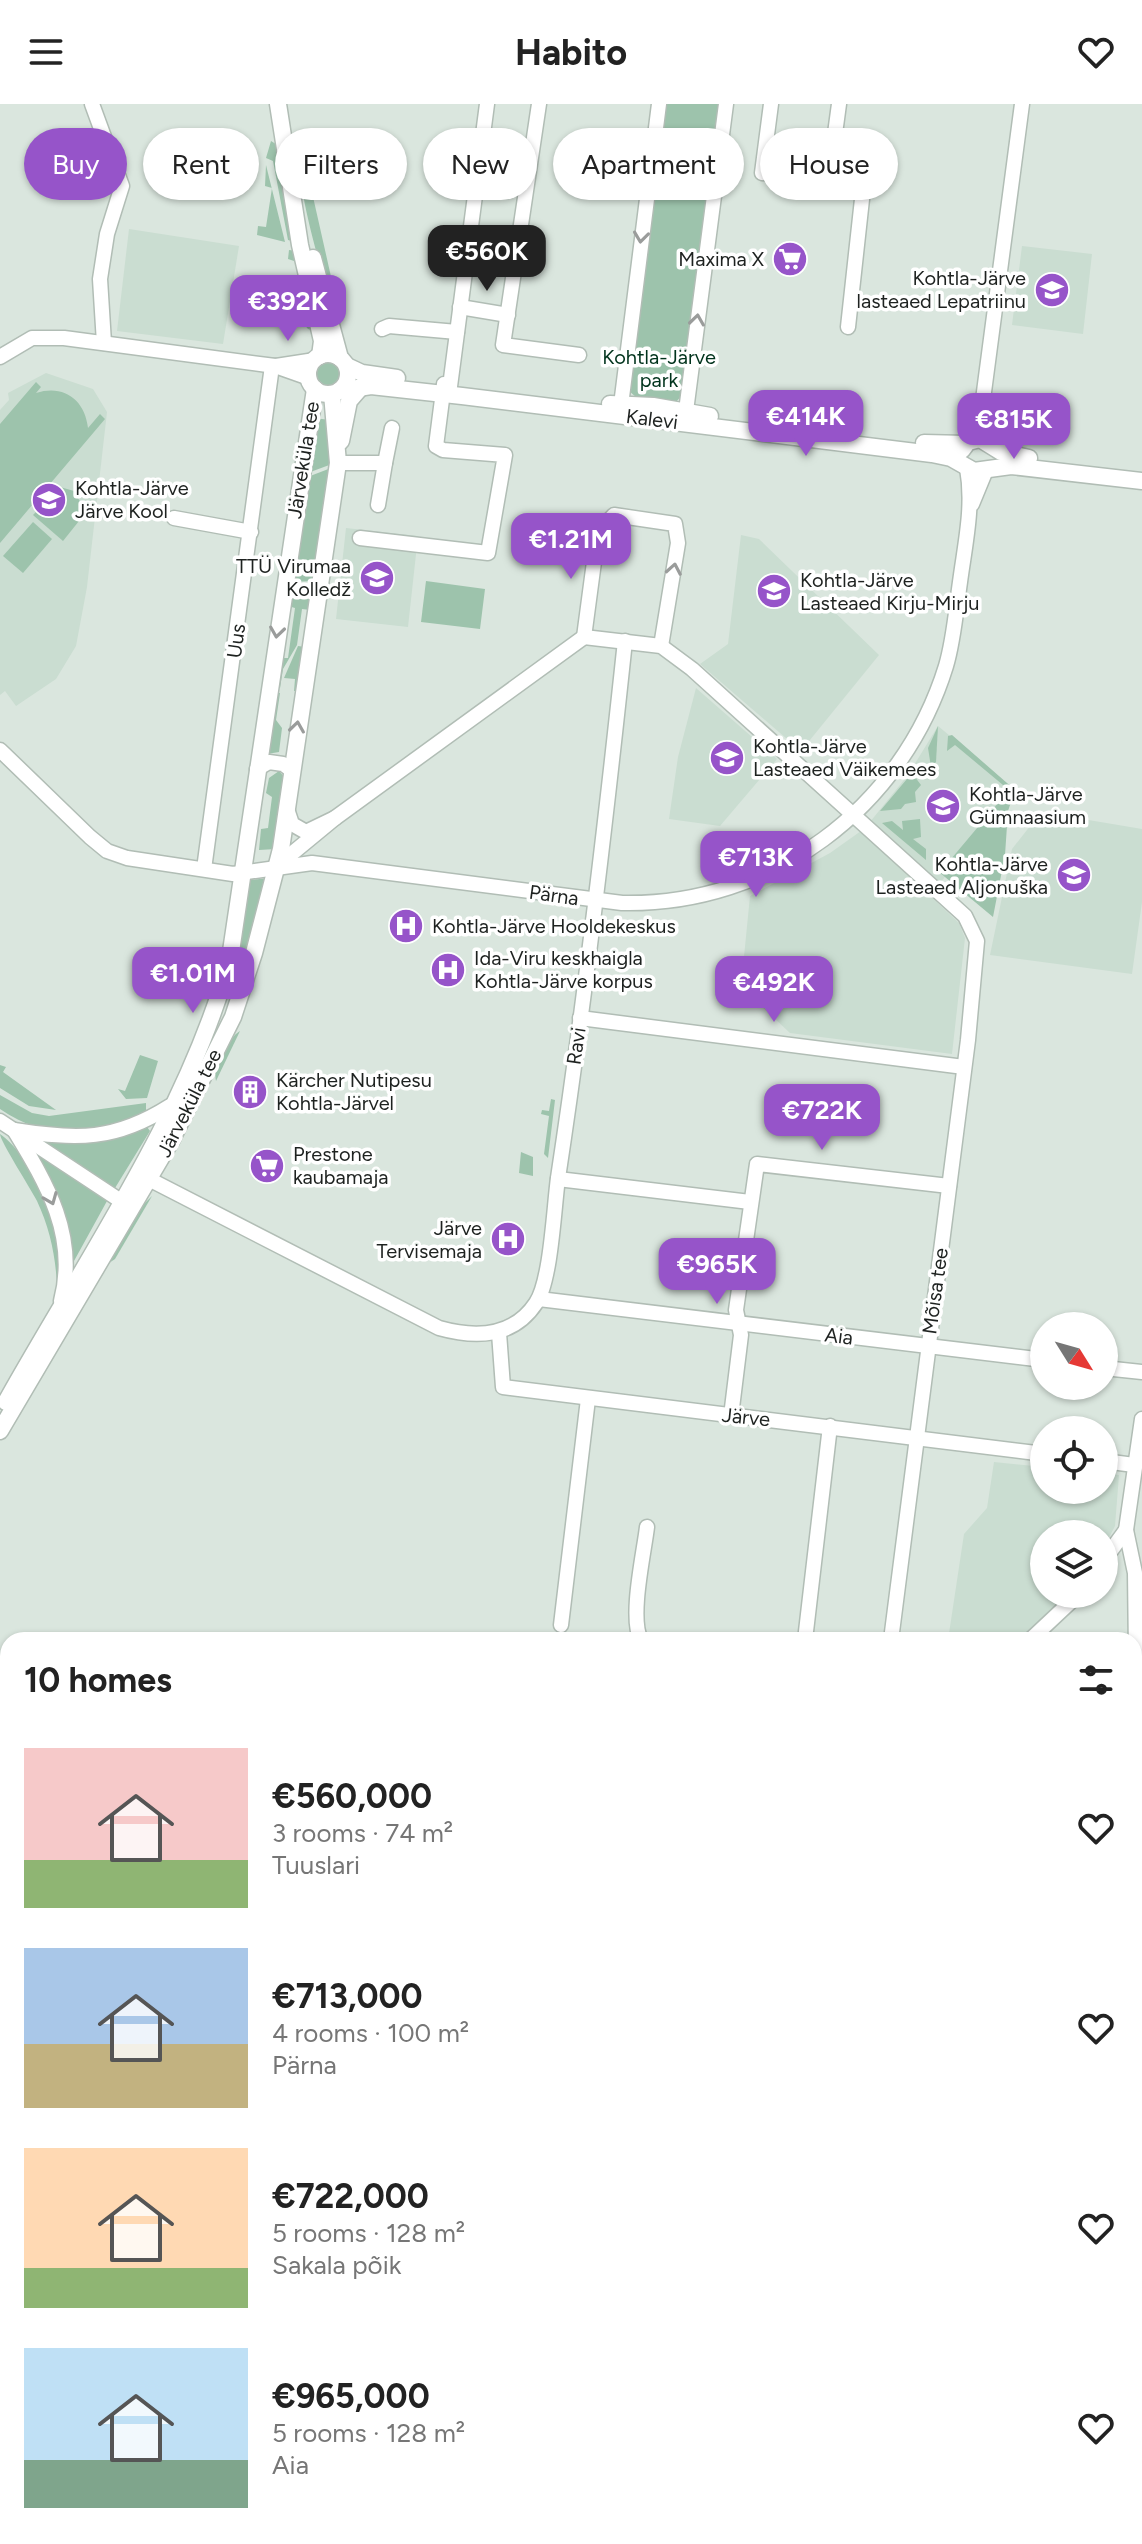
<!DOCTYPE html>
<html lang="en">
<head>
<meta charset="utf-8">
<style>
  body { margin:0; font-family:Figtree,sans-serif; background:#f2f2f2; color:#222; height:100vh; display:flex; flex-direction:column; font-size:30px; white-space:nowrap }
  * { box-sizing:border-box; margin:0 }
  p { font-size:26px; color:#767676 }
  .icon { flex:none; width:44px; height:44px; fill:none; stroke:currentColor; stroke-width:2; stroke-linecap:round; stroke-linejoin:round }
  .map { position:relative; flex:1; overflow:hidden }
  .panel { position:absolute; left:0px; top:1528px; width:1142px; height:912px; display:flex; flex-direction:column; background:#fff; border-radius:24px 24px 0 0; box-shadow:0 2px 6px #0004 }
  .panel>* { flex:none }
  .guide { position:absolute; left:24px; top:24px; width:1094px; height:72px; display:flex; gap:16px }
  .needle { width:52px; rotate:127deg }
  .tools { position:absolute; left:1030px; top:1208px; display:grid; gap:16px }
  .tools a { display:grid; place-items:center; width:88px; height:88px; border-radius:50%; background:#fff; box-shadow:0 2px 6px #0004; font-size:40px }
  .price { position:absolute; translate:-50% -68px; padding:0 18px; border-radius:16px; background:#9654c9; color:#fff; font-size:26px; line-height:52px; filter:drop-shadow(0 2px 4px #0008) }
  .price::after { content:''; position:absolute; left:50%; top:48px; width:24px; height:18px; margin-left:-12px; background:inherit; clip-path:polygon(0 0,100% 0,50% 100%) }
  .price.active { background:#222; color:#fff }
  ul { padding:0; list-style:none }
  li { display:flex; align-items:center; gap:24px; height:200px; padding:0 24px }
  li span { display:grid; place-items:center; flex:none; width:224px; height:160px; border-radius:0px; color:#555 }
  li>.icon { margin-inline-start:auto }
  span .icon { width:96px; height:96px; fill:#fffc; stroke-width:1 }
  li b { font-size:34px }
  h2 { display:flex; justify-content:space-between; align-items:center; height:96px; padding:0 24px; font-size:34px }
  .tag { padding:0 28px; border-radius:36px; background:#fff; box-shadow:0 2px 6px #0004; font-size:28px; line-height:72px }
  .tag.active { background:#9654c9; color:#fff }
  header { display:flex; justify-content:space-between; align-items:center; height:104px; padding:0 24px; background:#fff; font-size:36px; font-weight:700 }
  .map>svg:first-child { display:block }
</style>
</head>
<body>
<header><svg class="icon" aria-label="menu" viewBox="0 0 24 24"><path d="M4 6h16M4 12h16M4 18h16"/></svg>Habito<svg class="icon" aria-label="heart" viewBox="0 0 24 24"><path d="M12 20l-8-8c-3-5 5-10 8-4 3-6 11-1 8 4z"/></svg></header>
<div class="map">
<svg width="1142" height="2440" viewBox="0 0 1142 2440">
  <rect width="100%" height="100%" fill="#dae6de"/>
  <g fill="#caddd1">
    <path d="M129 125 239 142 223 240 117 227Z"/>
    <path d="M1022 142 1092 150 1083 230 1012 221Z"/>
    <path d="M46 269 93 285 107 308 87 483 76 542 56 575 16 602 5 587 0 591V306L9 296 8 289Z"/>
    <path d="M346 424 418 432 408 523 336 515Z"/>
    <path d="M741 431 759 435 879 551 801 647 700 560 728 540Z"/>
    <path d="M696 584 777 655 720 722 669 715 678 653Z"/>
    <path d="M938 622 1015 686 940 779 870 718 908 671Z"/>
    <path d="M1041 708 1142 725V798L1132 870 990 851 1012 745Z"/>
    <path d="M861 727 959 819 965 834 952 950 790 929 741 883 750 792 830 749Z"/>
    <path d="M994 1358 1044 1363V1386H1104V1369L1119 1371 1115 1422 1104 1443V1430H1044V1490H1072L1029 1533 1023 1536H948L964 1430 987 1404Z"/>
  </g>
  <g fill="#9dc3ac">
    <path d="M665 0H720L683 290 676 298 637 294 628 286Z"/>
    <path d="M271 37 279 42 292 137 288 136 273 57 266 54Z"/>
    <path d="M302 44 341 217 338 222C329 192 289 66 302 44Z"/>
    <path d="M266 61 285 138 257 131 258 122 266 123 272 84 265 82Z"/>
    <path d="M289 146 297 147 301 153 318 228 308 225 299 214 303 171 297 158 288 155Z"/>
    <circle cx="329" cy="270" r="14"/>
    <path d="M36 278 41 283 36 289C64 280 85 296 88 324L100 310 105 315 0 439V320Z"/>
    <path d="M314 314 330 316 332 360 305 370Z"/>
    <path d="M331 364 315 477 291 478 305 374Z"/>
    <path d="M60 383 74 387 82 401 79 417 63 437 33 411Z"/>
    <path d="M33 418 52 435 23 469 3 452Z"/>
    <path d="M426 477 485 485 480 525 421 518Z"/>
    <path d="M314 481 310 506 302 505 297 541 283 565 280 584 276 583 280 554H288L295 504 288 502 290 483Z"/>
    <path d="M298 542 305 543 299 587H294L295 575 284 574Z"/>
    <path d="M276 589H280L276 616 282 624 279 648 267 650Z"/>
    <path d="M938 622 936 658 931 663 928 644Z"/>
    <path d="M952 631 1015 686 1008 707 1005 751 993 813 939 768 937 755 946 761 1009 686 955 641 947 647 948 632Z"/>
    <path d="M279 667 286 675 276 745 259 746 261 725 268 724 272 693 266 689 269 674Z"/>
    <path d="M912 669 921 681 915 688 916 698 905 700 901 705 880 707Z"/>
    <path d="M920 715 921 733 913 735 926 745V756L882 719 892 717 903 726 902 717Z"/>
    <path d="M271 774 248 852 238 848 250 776Z"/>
    <path d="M240 927 216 977C212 964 229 933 240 927Z"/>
    <path d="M140 951 158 957 147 994 126 995 118 985 125 987Z"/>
    <path d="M0 961 6 963 3 968 56 1006 29 1002 0 984Z"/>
    <path d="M0 991 32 1009 49 1012 146 999V1009C92 1029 52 1040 0 1005Z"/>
    <path d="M551 995 555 996 548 1054 544 1050 549 1012 541 1010 542 1006 549 1007Z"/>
    <path d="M147 1023 150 1027 115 1084 41 1036 98 1038Z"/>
    <path d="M0 1030C29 1050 62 1117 65 1153 65 1162 59 1175 57 1184 56 1153 50 1125 37 1097 31 1085 0 1037 0 1030Z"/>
    <path d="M32 1047 107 1097 74 1157 63 1110Z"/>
    <path d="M521 1048 533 1053V1072L519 1069Z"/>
    <path d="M152 1092 115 1155 109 1159 144 1100Z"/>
    <path d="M0 2075 8 2077V2432H20L18 2440H0Z"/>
    <path d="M1134 2232H1142V2277L1134 2274Z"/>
    <path d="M1142 2341V2440H867L889 2432H1134V2343Z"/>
  </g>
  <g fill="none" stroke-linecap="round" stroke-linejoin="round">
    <g stroke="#b1bdb5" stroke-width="17">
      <g id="minor">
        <path d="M92 0 122 82 107 130 100 175 104 239"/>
        <path d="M539 0 503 241 579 251"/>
        <path d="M771 0 762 69 864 77 848 223"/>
        <path d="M829 74 839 0"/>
        <path d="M460 203 508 211"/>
        <path d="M382 225 389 222 457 228"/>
        <path d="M0 253 32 234H64L275 262 309 274"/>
        <path d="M276 262 315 256"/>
        <path d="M449 290 487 0"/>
        <path d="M620 309 659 0"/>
        <path d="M678 313 686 307 726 0"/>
        <path d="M968 338 982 303 1022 0"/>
        <path d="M338 359H385L392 324"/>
        <path d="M972 400 986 366"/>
        <path d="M378 401 385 359"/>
        <path d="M174 414 251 428"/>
        <path d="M360 434 488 449 505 351 443 346 436 342 444 280"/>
        <path d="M584 533 661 542 692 565 965 812 977 837 968 936 891 1536"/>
        <path d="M584 533 598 428 614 411 675 420 678 439 661 542"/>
        <path d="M0 646 90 733 107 747 127 754 233 770 312 759 622 799C771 802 902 705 946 562 954 535 956 506 960 478 965 440 974 402 967 364"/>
        <path d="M257 665 269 658 283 660 291 666"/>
        <path d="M335 714 584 533"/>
        <path d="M278 761 335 714 306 728 292 720 287 705"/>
        <path d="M204 765 272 262"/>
        <path d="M580 914 964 963"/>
        <path d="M0 1017 130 1103"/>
        <path d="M14 1026C47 1080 78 1132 61 1197"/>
        <path d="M14 1026C77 1036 115 1037 170 1002"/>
        <path d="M139 1070 439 1224C475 1234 513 1234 536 1199 551 1177 554 1103 558 1074 585 896 606 716 625 537"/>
        <path d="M558 1075 750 1098"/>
        <path d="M539 1195 1044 1256"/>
        <path d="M499 1229 503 1283 1044 1350"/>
        <path d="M1104 1264 1142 1268"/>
        <path d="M731 1312 741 1231 736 1206 757 1060 949 1082"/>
        <path d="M1104 1357 1134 1361"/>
        <path d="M1104 1456 1126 1426"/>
        <path d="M561 1521 588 1295"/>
        <path d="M641 1536C629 1514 644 1449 647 1423"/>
        <path d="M805 1536 830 1322"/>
        <path d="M1030 1536 1079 1490"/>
        <path d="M1134 1976 1140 1968 1141 1954 1135 1469 1126 1426 1142 1315"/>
        <path d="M0 2053 8 2055"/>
        <path d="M651 2432 654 2440"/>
      </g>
    </g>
    <g stroke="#b1bdb5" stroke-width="19">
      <g id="major">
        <path d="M278 0 300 141 322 237 320 252"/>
        <path d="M313 154 340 254"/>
        <circle cx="328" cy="270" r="20"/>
        <path d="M347 262 362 269 397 274"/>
        <path d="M339 287 371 282 462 292 932 350 951 354 974 367 1011 362 1142 377"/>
        <path d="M610 300 653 302 710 312"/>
        <path d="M341 337 349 297 362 282"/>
        <path d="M924 339 966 340"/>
        <path d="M962 346 968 338 980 335 1001 348 1029 354"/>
        <path d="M6 1298C83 1160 190 1006 230 854L315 285"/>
        <path d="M0 1327 171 1037 233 913 254 849 281 745 338 359 332 290"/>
      </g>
    </g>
    <g stroke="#b1bdb5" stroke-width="23">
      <g id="highway">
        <path d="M1134 2331 1142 2329"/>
        <path d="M829 2440 852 2432"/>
      </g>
    </g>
    <use href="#minor" stroke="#fff" stroke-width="14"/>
    <use href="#major" stroke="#fff" stroke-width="16"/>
    <use href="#highway" stroke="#fff" stroke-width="20"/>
  </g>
  <defs><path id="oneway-chevron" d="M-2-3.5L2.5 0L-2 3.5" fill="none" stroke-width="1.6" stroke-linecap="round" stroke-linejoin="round" transform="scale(2)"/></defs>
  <g stroke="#9a9c9b">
    <use href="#oneway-chevron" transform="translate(641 133) rotate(97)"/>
    <use href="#oneway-chevron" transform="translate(697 216) rotate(-82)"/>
    <use href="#oneway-chevron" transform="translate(674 465) rotate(-80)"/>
    <use href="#oneway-chevron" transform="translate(277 528) rotate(98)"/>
    <use href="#oneway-chevron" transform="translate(297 623) rotate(-82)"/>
    <use href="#oneway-chevron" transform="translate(51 1095) rotate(68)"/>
  </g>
  <defs>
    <g id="supermarket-disc" transform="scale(1.8)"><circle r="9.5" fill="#9654c9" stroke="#fff"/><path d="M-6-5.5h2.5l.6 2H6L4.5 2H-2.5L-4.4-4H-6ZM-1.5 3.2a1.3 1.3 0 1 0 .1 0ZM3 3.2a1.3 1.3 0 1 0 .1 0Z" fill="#fff"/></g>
    <g id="school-disc" transform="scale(1.8)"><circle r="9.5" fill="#9654c9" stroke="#fff"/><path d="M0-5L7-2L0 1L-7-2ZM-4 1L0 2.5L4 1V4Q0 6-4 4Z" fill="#fff"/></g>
    <g id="university-disc" transform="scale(1.8)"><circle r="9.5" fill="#9654c9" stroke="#fff"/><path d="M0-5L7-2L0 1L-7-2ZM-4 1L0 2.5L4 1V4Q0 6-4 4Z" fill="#fff"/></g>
    <g id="hospital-disc" transform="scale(1.8)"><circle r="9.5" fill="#9654c9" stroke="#fff"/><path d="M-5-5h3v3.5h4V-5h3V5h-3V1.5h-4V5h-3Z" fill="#fff"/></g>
    <g id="building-disc" transform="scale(1.8)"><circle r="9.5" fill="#9654c9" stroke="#fff"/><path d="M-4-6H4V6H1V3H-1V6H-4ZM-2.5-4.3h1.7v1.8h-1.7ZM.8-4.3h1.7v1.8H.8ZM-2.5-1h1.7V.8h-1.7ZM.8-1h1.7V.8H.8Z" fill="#fff"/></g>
  </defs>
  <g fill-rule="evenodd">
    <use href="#supermarket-disc" x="790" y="155"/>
    <use href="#school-disc" x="1052" y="186"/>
    <use href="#school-disc" x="49" y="396"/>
    <use href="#university-disc" x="377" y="474"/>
    <use href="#school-disc" x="774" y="487"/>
    <use href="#school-disc" x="727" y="654"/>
    <use href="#school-disc" x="943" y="702"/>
    <use href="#school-disc" x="1074" y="771"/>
    <use href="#hospital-disc" x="406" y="822"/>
    <use href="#hospital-disc" x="448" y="866"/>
    <use href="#building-disc" x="250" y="988"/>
    <use href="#supermarket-disc" x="267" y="1062"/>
    <use href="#hospital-disc" x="508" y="1135"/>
  </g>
  <g text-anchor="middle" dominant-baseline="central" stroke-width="7" stroke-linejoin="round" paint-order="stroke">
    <g font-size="20" fill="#1e2220" stroke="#fff" text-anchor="start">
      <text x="764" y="155" text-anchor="end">Maxima X</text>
      <text x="1026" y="174" text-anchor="end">Kohtla-Järve<tspan x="1026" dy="23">lasteaed Lepatriinu</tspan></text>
      <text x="75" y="384">Kohtla-Järve<tspan x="75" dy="23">Järve Kool</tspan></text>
      <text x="351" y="462" text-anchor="end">TTÜ Virumaa<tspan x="351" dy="23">Kolledž</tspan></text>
      <text x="800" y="476">Kohtla-Järve<tspan x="800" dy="23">Lasteaed Kirju-Mirju</tspan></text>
      <text x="753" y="642">Kohtla-Järve<tspan x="753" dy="23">Lasteaed Väikemees</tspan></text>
      <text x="969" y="690">Kohtla-Järve<tspan x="969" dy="23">Gümnaasium</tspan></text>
      <text x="1048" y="760" text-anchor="end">Kohtla-Järve<tspan x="1048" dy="23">Lasteaed Aljonuška</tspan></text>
      <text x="432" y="822">Kohtla-Järve Hooldekeskus</text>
      <text x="474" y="854">Ida-Viru keskhaigla<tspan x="474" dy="23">Kohtla-Järve korpus</tspan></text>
      <text x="276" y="976">Kärcher Nutipesu<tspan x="276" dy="23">Kohtla-Järvel</tspan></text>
      <text x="293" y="1050">Prestone<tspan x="293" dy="23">kaubamaja</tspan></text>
      <text x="482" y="1124" text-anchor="end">Järve<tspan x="482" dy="23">Tervisemaja</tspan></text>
    </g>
    <g font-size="20" fill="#00331c" stroke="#fff">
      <text x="659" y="253">Kohtla-Järve<tspan x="659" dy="23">park</tspan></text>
    </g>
    <g font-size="20" fill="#1e2220" stroke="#fff">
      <text transform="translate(652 315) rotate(7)">Kalevi</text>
      <text transform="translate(303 356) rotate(-81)">Järveküla tee</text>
      <text transform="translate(236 537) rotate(-82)">Uus</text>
      <text transform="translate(554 791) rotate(8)">Pärna</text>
      <text transform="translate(576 942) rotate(-82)">Ravi</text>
      <text transform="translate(189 999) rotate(-63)">Järveküla tee</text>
      <text transform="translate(935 1187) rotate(-82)">Mõisa tee</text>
      <text transform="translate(839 1232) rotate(7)">Aia</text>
      <text transform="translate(746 1313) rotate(6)">Järve</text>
    </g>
  </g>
</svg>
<div class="tools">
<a><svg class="needle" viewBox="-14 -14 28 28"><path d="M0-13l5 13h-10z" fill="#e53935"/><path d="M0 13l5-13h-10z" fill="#767676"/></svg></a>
<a><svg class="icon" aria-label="locate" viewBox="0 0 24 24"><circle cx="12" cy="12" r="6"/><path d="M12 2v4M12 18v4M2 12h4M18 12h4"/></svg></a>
<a><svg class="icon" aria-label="layers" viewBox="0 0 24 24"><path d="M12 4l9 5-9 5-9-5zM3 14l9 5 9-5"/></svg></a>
</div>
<b class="price active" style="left:487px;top:189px">€560K</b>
<b class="price" style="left:288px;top:239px">€392K</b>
<b class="price" style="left:806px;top:354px">€414K</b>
<b class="price" style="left:1014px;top:357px">€815K</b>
<b class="price" style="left:571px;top:477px">€1.21M</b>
<b class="price" style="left:756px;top:795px">€713K</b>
<b class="price" style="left:193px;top:911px">€1.01M</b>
<b class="price" style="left:774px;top:920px">€492K</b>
<b class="price" style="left:822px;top:1048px">€722K</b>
<b class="price" style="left:717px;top:1202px">€965K</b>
<div class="guide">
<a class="tag active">Buy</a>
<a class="tag">Rent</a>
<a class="tag">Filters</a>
<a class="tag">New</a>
<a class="tag">Apartment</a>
<a class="tag">House</a>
</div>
<section class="panel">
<h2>10 homes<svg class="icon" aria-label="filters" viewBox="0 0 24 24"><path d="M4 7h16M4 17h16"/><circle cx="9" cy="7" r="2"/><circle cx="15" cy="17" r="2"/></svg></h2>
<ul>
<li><span style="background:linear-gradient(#f6c9c9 70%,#8fb573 0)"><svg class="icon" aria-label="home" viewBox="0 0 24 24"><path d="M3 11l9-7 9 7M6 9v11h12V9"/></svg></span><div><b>€560,000</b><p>3 rooms · 74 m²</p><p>Tuuslari</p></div><svg class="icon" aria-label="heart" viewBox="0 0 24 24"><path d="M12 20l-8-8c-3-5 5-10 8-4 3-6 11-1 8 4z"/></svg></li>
<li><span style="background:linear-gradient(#a9c7e8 60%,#c2b280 0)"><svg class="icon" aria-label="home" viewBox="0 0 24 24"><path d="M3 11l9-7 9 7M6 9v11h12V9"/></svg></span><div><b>€713,000</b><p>4 rooms · 100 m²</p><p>Pärna</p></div><svg class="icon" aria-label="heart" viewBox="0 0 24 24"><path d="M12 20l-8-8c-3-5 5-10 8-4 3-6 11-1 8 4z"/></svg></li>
<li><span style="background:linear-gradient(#ffd9b3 75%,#8fb573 0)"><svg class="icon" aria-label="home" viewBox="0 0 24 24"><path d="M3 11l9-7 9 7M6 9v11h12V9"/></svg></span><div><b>€722,000</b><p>5 rooms · 128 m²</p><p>Sakala põik</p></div><svg class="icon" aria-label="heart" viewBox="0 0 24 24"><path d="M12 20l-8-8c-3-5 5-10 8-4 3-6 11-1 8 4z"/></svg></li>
<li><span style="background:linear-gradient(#bfe0f5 70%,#7fa58c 0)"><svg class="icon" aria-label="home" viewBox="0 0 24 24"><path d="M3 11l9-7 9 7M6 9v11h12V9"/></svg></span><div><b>€965,000</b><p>5 rooms · 128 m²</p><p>Aia</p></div><svg class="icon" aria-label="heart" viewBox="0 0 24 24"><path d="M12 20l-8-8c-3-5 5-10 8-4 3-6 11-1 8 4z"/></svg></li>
</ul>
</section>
</div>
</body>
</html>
